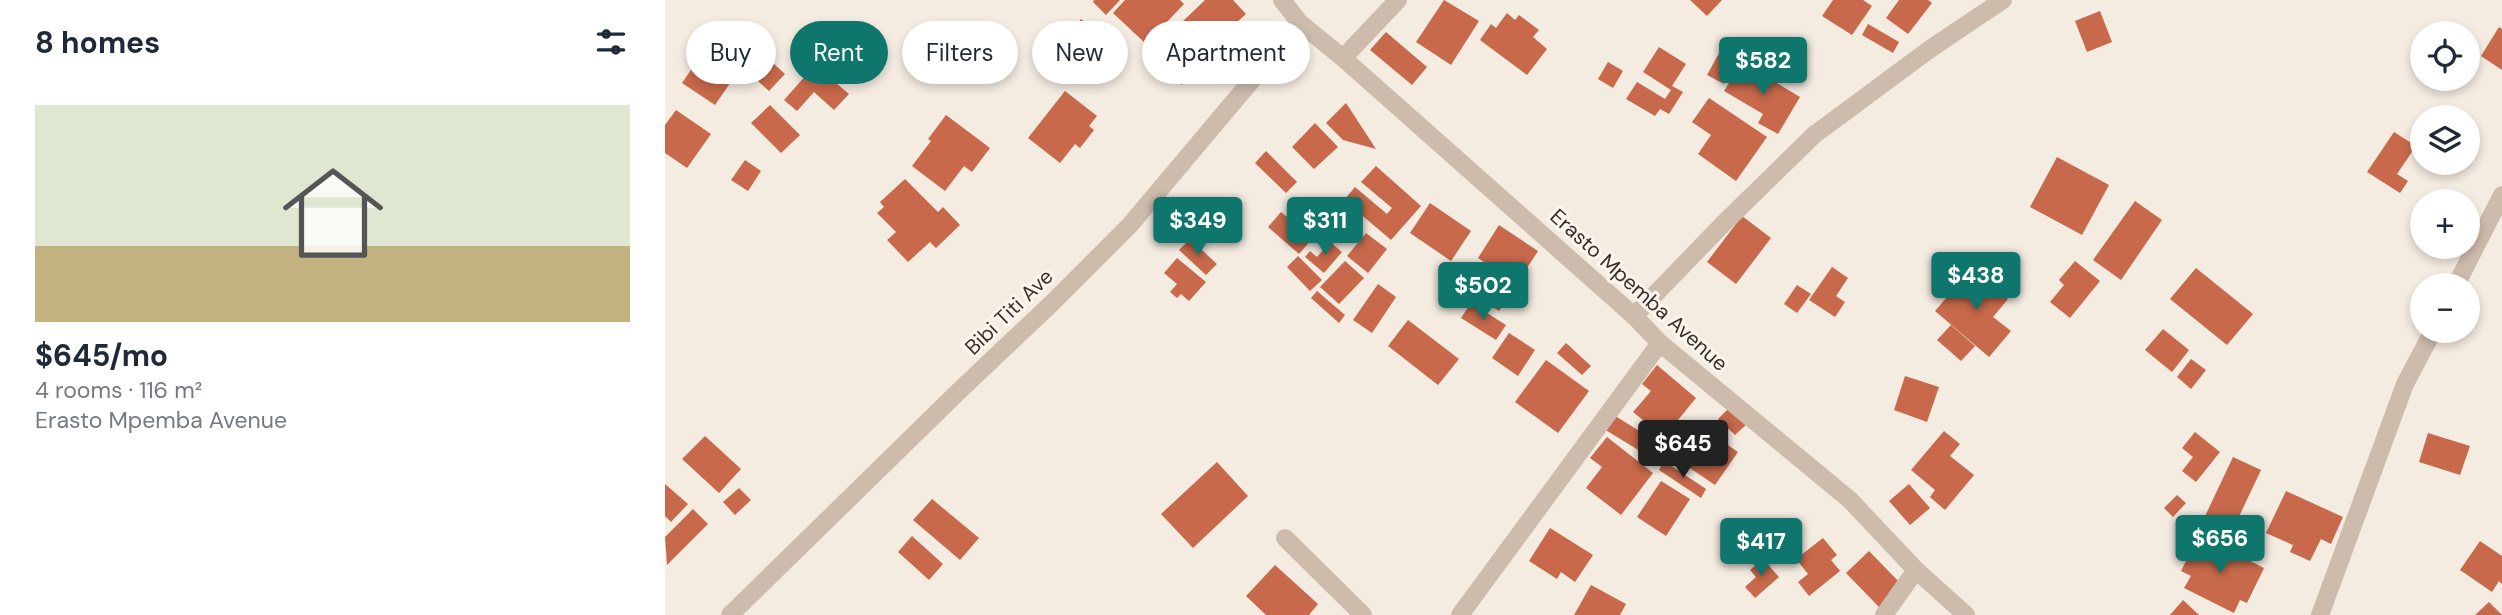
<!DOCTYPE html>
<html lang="en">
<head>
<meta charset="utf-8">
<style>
  body { margin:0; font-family:"DM Sans",sans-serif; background:#f6f6f7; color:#1f2937; height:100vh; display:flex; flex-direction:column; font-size:26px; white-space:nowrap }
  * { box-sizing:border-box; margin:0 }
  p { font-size:23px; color:#747a83 }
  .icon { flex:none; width:38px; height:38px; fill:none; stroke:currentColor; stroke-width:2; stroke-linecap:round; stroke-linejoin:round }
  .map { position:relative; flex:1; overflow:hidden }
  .sheet { display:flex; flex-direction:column; background:#fff; width:665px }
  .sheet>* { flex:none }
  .guide { position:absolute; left:21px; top:21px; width:665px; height:63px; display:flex; gap:14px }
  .buttons { position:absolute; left:1745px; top:21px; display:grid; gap:14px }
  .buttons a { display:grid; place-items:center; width:70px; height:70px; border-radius:50%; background:#fff; box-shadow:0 4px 10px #0003; font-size:35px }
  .price { position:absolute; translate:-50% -60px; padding:0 16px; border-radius:7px; background:#0f766e; color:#fff; font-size:23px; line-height:46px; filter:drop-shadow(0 2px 4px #0008) }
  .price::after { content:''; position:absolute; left:50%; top:42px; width:21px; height:16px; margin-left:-10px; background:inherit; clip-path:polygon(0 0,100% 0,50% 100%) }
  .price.selected { background:#222; color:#fff }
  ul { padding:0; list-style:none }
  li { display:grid; align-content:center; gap:14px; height:371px; padding:0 35px }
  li+li { border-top:2px solid #e0e1e3 }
  li span { display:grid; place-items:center; height:217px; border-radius:0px; color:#555 }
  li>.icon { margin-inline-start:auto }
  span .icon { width:126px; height:126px; fill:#fffc; stroke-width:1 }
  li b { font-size:30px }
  h2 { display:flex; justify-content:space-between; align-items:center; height:84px; padding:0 35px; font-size:30px }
  .chip { padding:0 24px; border-radius:32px; background:#fff; box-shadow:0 4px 10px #0003; font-size:24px; line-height:63px }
  .chip.selected { background:#0f766e; color:#fff }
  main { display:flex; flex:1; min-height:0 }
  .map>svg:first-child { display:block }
</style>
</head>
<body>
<main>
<section class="sheet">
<h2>8 homes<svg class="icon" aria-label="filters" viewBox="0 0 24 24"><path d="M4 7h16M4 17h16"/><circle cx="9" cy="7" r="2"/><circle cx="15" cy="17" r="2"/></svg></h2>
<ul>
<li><span style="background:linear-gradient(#dfe7d0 65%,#c2b280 0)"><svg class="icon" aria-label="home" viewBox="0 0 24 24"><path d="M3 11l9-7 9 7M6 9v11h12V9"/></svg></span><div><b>$645/mo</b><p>4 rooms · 116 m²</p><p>Erasto Mpemba Avenue</p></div></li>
</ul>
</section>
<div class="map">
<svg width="1837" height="615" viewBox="0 0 1837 615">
  <rect width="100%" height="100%" fill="#f4ebe1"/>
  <g fill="#c8694b">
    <path d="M429 0H455L441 15 428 2Z"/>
    <path d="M460 0H515L519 4 481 44 448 13Z"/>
    <path d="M540 0H568L581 14 541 50 516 23Z"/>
    <path d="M779 0 814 21 786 65 751 42Z"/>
    <path d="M1025 0H1057L1042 16Z"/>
    <path d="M1168 0H1198L1207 6 1187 35 1157 16Z"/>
    <path d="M1234 0H1263L1267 3 1243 34 1221 18Z"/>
    <path d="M1435 11 1447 42 1422 52 1410 21Z"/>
    <path d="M842 13 850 20 854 15 874 30 868 37 882 49 862 75 815 40 826 24 831 28Z"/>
    <path d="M416 19 430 31 411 53 397 41Z"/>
    <path d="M1203 24 1234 42 1228 53 1197 35Z"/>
    <path d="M1834 27 1837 29V70L1816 56Z"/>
    <path d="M721 32 762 67 747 85 705 50Z"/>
    <path d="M1058 46 1075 55 1059 84 1042 75Z"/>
    <path d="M994 47 1021 64 1007 86 1018 92 1004 114 995 109 990 116 961 99 972 82 1000 99 1006 90 978 72Z"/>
    <path d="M92 48 120 74 104 91 75 65Z"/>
    <path d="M505 49 530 69 517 85 491 65Z"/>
    <path d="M37 54 70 76 50 105 17 83Z"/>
    <path d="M943 62 958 71 948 88 933 79Z"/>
    <path d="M1077 62 1135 97 1113 134 1093 123 1098 114 1059 91Z"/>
    <path d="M150 65 184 94 169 110 149 92 132 111 119 100Z"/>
    <path d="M400 91 432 116 424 126 429 130 415 148 410 144 395 163 363 138Z"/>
    <path d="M1044 98 1102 137 1071 181 1033 154 1046 135 1027 122Z"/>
    <path d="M681 103 711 149 678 140 661 123Z"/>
    <path d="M105 105 135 135 116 153 86 123Z"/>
    <path d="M11 110 46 134 22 168 0 153V125Z"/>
    <path d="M281 115 325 148 307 172 299 166 280 191 247 166 266 141 263 139Z"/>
    <path d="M650 123 673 147 649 169 627 147Z"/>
    <path d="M1729 132 1751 146 1732 174 1743 181 1735 193 1702 172Z"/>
    <path d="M601 151 632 182 621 193 590 163Z"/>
    <path d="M1392 157 1444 185 1417 235 1365 207Z"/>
    <path d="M80 160 96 171 83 191 66 180Z"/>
    <path d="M711 166 756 206 726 240 679 200 690 187 722 214 727 208 696 182Z"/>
    <path d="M240 179 273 212 278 207 295 225 271 248 265 242 243 262 222 240 231 232 212 213 219 207 215 202Z"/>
    <path d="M1470 201 1497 220 1456 280 1428 260Z"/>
    <path d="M765 203 806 231 786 261 745 233Z"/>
    <path d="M616 212 648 238 634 254 603 227Z"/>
    <path d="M1077 216 1106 238 1071 284 1042 262Z"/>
    <path d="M834 225 873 251 834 311 816 299 834 272 813 258Z"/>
    <path d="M701 233 722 249 703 273 682 256Z"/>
    <path d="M525 239 552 264 541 275 514 250Z"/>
    <path d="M665 242 677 252 659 273 640 257 645 251 652 257Z"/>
    <path d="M633 256 657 280 645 291 622 267Z"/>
    <path d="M512 258 541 282 524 301 516 294 512 298 505 292 512 284 499 273Z"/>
    <path d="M680 261 699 278 674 304 655 287Z"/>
    <path d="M1410 261 1435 281 1405 318 1385 302 1399 285 1394 280Z"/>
    <path d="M1167 267 1183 278 1171 296 1180 302 1170 317 1144 300Z"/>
    <path d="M1531 268 1588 314 1562 345 1505 299Z"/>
    <path d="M1306 269 1343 299 1328 317 1346 331 1324 357 1270 311Z"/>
    <path d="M713 284 731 297 707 333 688 320Z"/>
    <path d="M1132 285 1146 294 1132 313 1119 304Z"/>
    <path d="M652 291 680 315 674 323 646 298Z"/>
    <path d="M806 303 841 325 831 340 796 318Z"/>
    <path d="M743 320 794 359 773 385 723 346Z"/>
    <path d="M1286 325 1310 346 1296 361 1272 340Z"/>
    <path d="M1498 329 1524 350 1507 372 1480 350Z"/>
    <path d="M844 333 870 350 853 376 827 358Z"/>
    <path d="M901 343 926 366 917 375 892 353Z"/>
    <path d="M1526 359 1541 370 1526 389 1512 377Z"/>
    <path d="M881 360 924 391 893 433 850 402Z"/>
    <path d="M992 365 1031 398 999 437 968 412 986 391 977 384Z"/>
    <path d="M1240 376 1274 387 1262 422 1229 410Z"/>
    <path d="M1066 406 1083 423 1070 435 1053 419Z"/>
    <path d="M947 414 997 445 988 459 939 429Z"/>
    <path d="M1028 421 1073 452 1050 485 1004 454Z"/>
    <path d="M1279 431 1295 444 1285 456 1309 475 1280 510 1265 497 1270 490 1246 470Z"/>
    <path d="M1530 432 1555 452 1531 482 1517 471 1528 457 1517 448Z"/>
    <path d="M1763 433 1805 446 1795 475 1754 462Z"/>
    <path d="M40 436 76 469 54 493 17 459Z"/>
    <path d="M942 437 988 473 956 515 921 488 937 467 925 458Z"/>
    <path d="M1568 457 1596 470 1561 544 1533 531Z"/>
    <path d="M999 461 1041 489 1036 498 994 470Z"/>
    <path d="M552 462 583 496 528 548 496 514Z"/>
    <path d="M996 481 1025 499 1001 536 972 517Z"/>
    <path d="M0 484 23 504 6 522 0 516Z"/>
    <path d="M1244 484 1265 508 1245 525 1224 501Z"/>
    <path d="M74 488 86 500 70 515 58 502Z"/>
    <path d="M1621 491 1678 517 1666 544 1656 539 1645 561 1625 552 1628 545 1601 533Z"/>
    <path d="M1512 495 1521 503 1508 517 1499 508Z"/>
    <path d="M267 499 314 538 295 560 248 520Z"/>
    <path d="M28 509 43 524 2 565 0 537Z"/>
    <path d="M885 528 928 555 910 582 896 572 892 579 864 561Z"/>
    <path d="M1534 535 1599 568 1582 603 1575 600 1569 613 1519 588 1526 576 1516 571Z"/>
    <path d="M247 536 278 564 264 580 233 552Z"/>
    <path d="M1158 538 1172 555 1166 560 1175 571 1144 596 1133 582 1143 574 1131 559Z"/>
    <path d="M1815 541 1837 556V584L1834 581 1827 592 1795 570Z"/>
    <path d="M1204 551 1237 585 1214 607 1181 573Z"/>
    <path d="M1098 559 1114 577 1090 598 1080 587 1091 577 1085 570Z"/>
    <path d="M610 565 653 604 644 615H601L581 596Z"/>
    <path d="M926 585 961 604 955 615H909Z"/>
    <path d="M1518 600 1534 615H1505Z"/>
    <path d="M1824 602 1837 615H1810Z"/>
  </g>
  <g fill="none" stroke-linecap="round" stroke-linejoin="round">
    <g stroke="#cdbbac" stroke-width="18">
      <path d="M617 0 635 23 678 58 969 316 995 343 1185 500 1251 570 1301 615"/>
      <path d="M678 58 733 0"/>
      <path d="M1791 285 1837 195"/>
      <path d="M969 316 1058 224 1149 135 1265 49 1338 0"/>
      <path d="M620 538 698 615"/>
      <path d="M65 615 293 392 386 304 465 225 635 23"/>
      <path d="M795 615 995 343"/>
      <path d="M1219 615 1251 570"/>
      <path d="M1655 615 1740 384 1768 331"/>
    </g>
  </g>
  <g text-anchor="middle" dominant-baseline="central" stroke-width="6" stroke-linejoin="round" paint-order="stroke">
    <g font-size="21" fill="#3b302b" stroke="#fbf5ee">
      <text transform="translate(974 290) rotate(42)">Erasto Mpemba Avenue</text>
      <text transform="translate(344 312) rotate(-44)">Bibi Titi Ave</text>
    </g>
  </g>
</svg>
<div class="buttons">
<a><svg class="icon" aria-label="locate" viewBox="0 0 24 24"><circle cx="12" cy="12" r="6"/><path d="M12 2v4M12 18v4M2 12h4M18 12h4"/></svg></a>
<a><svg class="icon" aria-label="layers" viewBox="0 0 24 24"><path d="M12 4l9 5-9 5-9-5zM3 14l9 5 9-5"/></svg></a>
<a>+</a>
<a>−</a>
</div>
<b class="price" style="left:1098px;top:97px">$582</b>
<b class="price" style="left:533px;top:257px">$349</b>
<b class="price" style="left:660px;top:257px">$311</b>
<b class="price" style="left:1311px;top:312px">$438</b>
<b class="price" style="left:818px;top:322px">$502</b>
<b class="price selected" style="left:1018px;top:480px">$645</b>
<b class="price" style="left:1555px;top:575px">$656</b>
<b class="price" style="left:1096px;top:578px">$417</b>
<div class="guide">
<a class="chip">Buy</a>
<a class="chip selected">Rent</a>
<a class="chip">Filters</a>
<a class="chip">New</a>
<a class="chip">Apartment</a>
</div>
</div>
</main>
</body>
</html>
